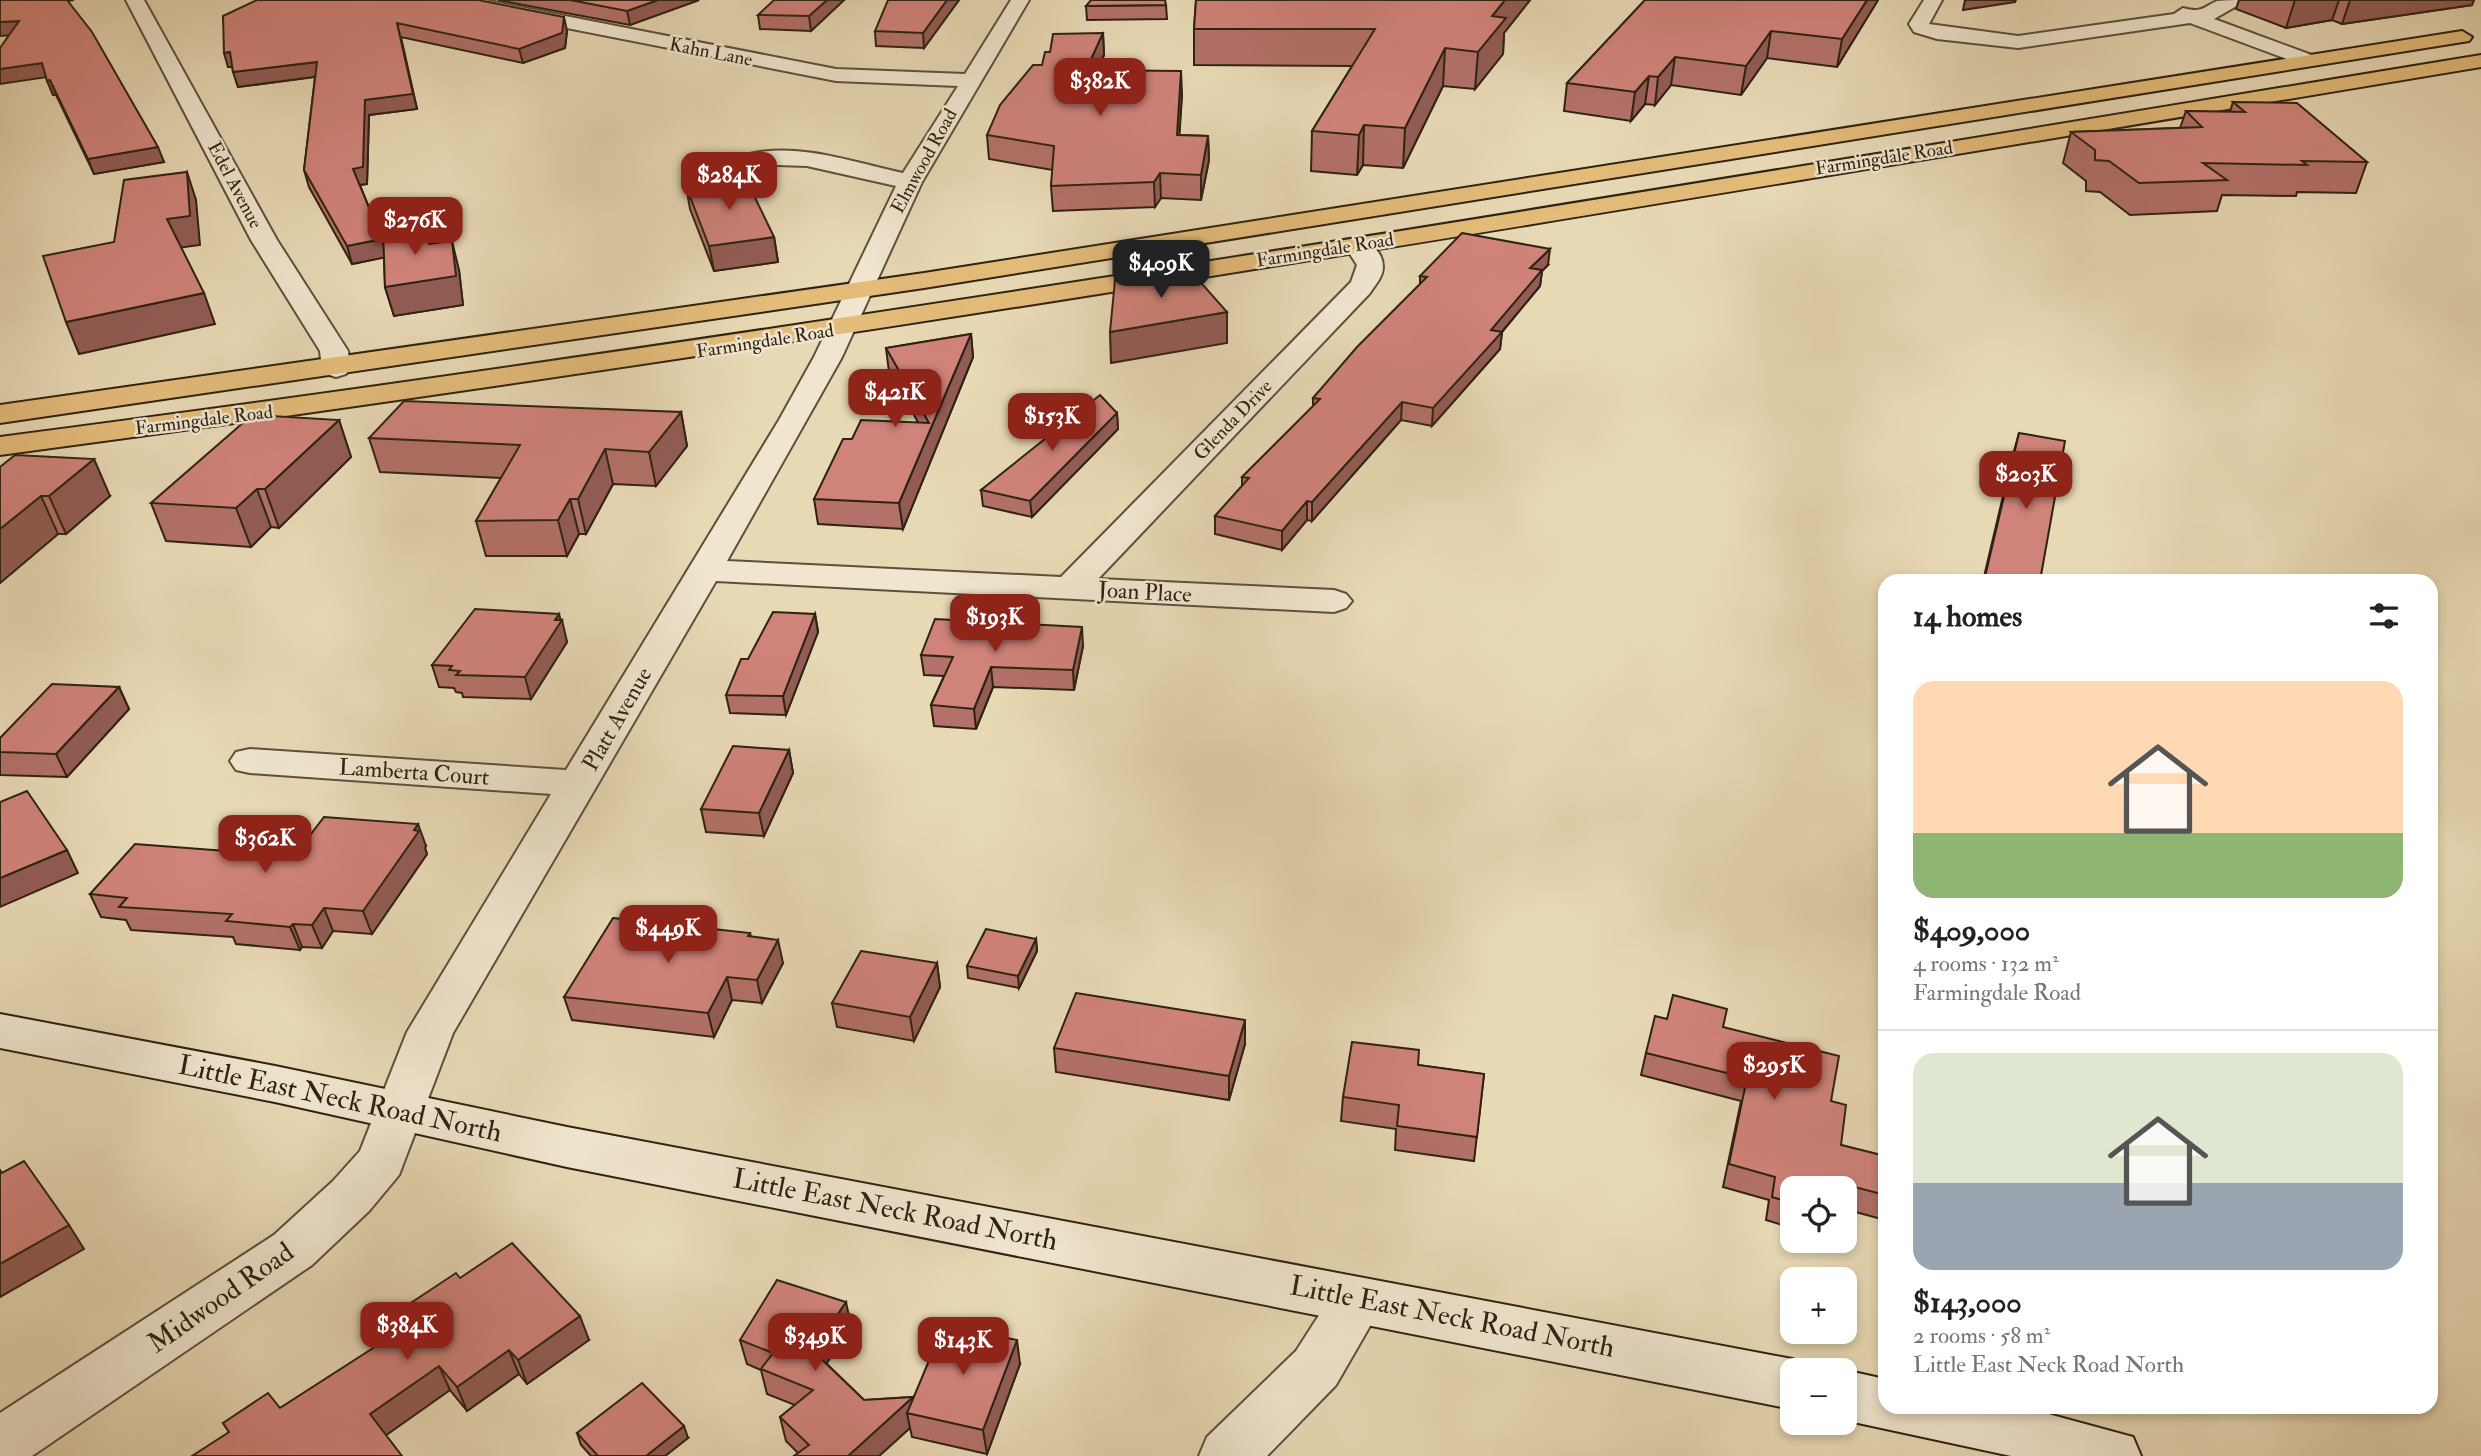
<!DOCTYPE html>
<html lang="en">
<head>
<meta charset="utf-8">
<style>
  body { margin:0; font-family:"IM FELL Double Pica",serif; background:#f6f6f6; color:#222; height:100vh; display:flex; flex-direction:column; font-size:26px; white-space:nowrap }
  * { box-sizing:border-box; margin:0 }
  p { font-size:23px; color:#767676 }
  .icon { flex:none; width:38px; height:38px; fill:none; stroke:currentColor; stroke-width:2; stroke-linecap:round; stroke-linejoin:round }
  .map { position:relative; flex:1; overflow:hidden }
  .sheet { position:absolute; left:1878px; top:574px; width:560px; height:840px; display:flex; flex-direction:column; background:#fff; border-radius:21px; box-shadow:0 4px 10px #0003 }
  .sheet>* { flex:none }
  .fabs { position:absolute; left:1780px; top:1176px; display:grid; gap:14px }
  .fabs a { display:grid; place-items:center; width:77px; height:77px; border-radius:14px; background:#fff; box-shadow:0 4px 10px #0003; font-size:35px }
  .price { position:absolute; translate:-50% -60px; padding:0 16px; border-radius:14px; background:#8f2418; color:#fff; font-size:23px; line-height:46px; filter:drop-shadow(0 2px 4px #0008) }
  .price::after { content:''; position:absolute; left:50%; top:42px; width:21px; height:16px; margin-left:-10px; background:inherit; clip-path:polygon(0 0,100% 0,50% 100%) }
  .price.current { background:#222; color:#fff }
  ul { padding:0; list-style:none }
  li { display:grid; align-content:center; gap:14px; height:371px; padding:0 35px }
  li+li { border-top:2px solid #e0e0e0 }
  li span { display:grid; place-items:center; height:217px; border-radius:21px; color:#555 }
  li>.icon { margin-inline-start:auto }
  span .icon { width:126px; height:126px; fill:#fffc; stroke-width:1 }
  li b { font-size:30px }
  h2 { display:flex; justify-content:space-between; align-items:center; height:84px; padding:0 35px; font-size:30px }
  .map>svg:first-child { display:block }
</style>
</head>
<body>
<div class="map">
<svg width="2481" height="1456" viewBox="0 0 2481 1456">
  <rect width="100%" height="100%" fill="#e8d9b5"/>
  <filter id="stains"><feTurbulence type="fractalNoise" baseFrequency=".00286" numOctaves="4"/><feColorMatrix values="0 0 0 0 .2 0 0 0 0 .09 0 0 0 0 .02 0 0 0 .5 -.17"/></filter>
  <radialGradient id="worn" r=".72"><stop offset=".6" stop-color="#630" stop-opacity="0"/><stop offset="1" stop-color="#630" stop-opacity=".3"/></radialGradient>
  <g fill="none" stroke-linecap="round" stroke-linejoin="round">
    <g stroke="#5c503c" stroke-width="4">
      <g id="minor">
        <path d="M126 0H144L277 240 348 351 350 368 346 374 336 377 326 374 322 368 320 351 251 240Z"/>
        <path d="M446 0H484L836 69 965 74 1011 0H1029L922 182 842 357 727 561 1061 577 1351 282 1357 265 1344 245 1348 240C1364 236 1383 249 1383 267 1383 277 1375 285 1370 293L1098 579 1334 590 1346 594 1352 601 1346 608 1334 612 716 581 453 1033 399 1175 369 1211 312 1265 32 1456H0V1413L274 1235 333 1181 360 1151 407 1032 551 794 250 773 236 770 230 761 236 752 250 749 566 770 779 420 814 357 896 186 807 166 750 164 747 159 750 154C799 142 856 163 903 173L958 86 836 81 455 6Z"/>
        <path d="M1924 0H1942L1929 24 2018 36 2174 14 2183 8C2202 13 2202 8 2217 1 2225 0 2238 0 2247 0L2214 19 2317 57 2320 61 2317 65H2303L2190 23 2018 48 1937 39 1914 32 1909 24Z"/>
        <path d="M1358 1277 1377 1284 1385 1300 1336 1385 1267 1456H1199L1207 1437 1296 1351 1339 1284Z"/>
      </g>
    </g>
    <g stroke="#2e2213" stroke-width="4">
      <g id="secondary">
        <path d="M0 1014 275 1066 567 1127 1792 1359 1812 1366 1814 1370H1792V1409L567 1167 275 1102 0 1048Z"/>
        <path d="M1843 1370H1844L1885 1379V1407H2023L2133 1437 2141 1456H2011L1844 1420Z"/>
      </g>
    </g>
    <g stroke="#2e2213" stroke-width="4">
      <g id="primary">
        <path d="M2462 31 2472 37 2469 41 924 288 0 423V405L924 273Z"/>
        <path d="M2481 55V67C1655 204 830 345 0 455V437C830 329 1655 190 2481 55Z"/>
      </g>
    </g>
    <use href="#minor" fill="#f0e6cf" fill-rule="evenodd"/>
    <use href="#secondary" fill="#f0e6cf" fill-rule="evenodd"/>
    <use href="#primary" fill="#e4bc7a" fill-rule="evenodd"/>
  </g>
  <g fill="#b37169" stroke="#2e2213" stroke-width="2">
    <path d="M0 0H74L68 1 164 162 94 174 56 95H53L46 77 9 35Z"/>
    <path d="M498 0H699L630 25Z"/>
    <path d="M844 0 811 31 760 29 758 15Z"/>
    <path d="M959 0 924 48 876 46 875 31Z"/>
    <path d="M1196 0H1530L1504 33 1503 54 1475 89 1443 86 1403 168 1363 165 1357 175 1311 171 1312 131 1352 66 1194 65V29Z"/>
    <path d="M1645 0H1878L1837 67 1767 58 1741 95 1671 85 1655 105 1645 104 1631 121 1564 111 1567 83Z"/>
    <path d="M2239 0H2474L2472 5 2342 24 2332 20 2286 28 2236 9Z"/>
    <path d="M1166 5 1167 19 1087 20 1086 6Z"/>
    <path d="M223 16 567 31 565 48 523 63 401 37 417 109 369 115 367 184 360 185 384 245 429 244 459 270 463 305 394 316 385 287 384 257 352 264 309 187 304 170 315 77 238 87 232 67H228Z"/>
    <path d="M1103 33 1104 55 1097 70 1182 94 1179 135 1208 136 1209 160 1201 200 1161 198 1155 207 1053 211 1051 186 1053 170 989 159 987 135 1042 65 1050 52Z"/>
    <path d="M2233 102 2367 162 2356 193 2297 192 2296 196 2222 195 2217 211 2130 215 2100 192 2086 191V181L2063 163 2071 132 2180 128 2186 111 2230 112Z"/>
    <path d="M686 186 774 237 778 262 714 271 690 209Z"/>
    <path d="M1548 265 1542 271 1540 286 1502 332 1500 349 1432 426 1401 420 1312 521 1307 520 1282 550 1215 534V516L1242 486V477L1313 407V398L1420 284V276Z"/>
    <path d="M971 334 973 357 903 529 818 524 814 499 852 439 918 422 889 372 886 348Z"/>
    <path d="M681 412 687 446 656 486 613 484 586 534H579L567 556H486L476 521 501 478 380 472 369 438Z"/>
    <path d="M1117 413 1118 429 1032 517 983 506 981 490Z"/>
    <path d="M339 420 351 457 279 528 271 527 251 547 166 541 151 503Z"/>
    <path d="M2019 433 2040 581H1983L2011 462Z"/>
    <path d="M0 467 110 496 66 534H58L0 583Z"/>
    <path d="M815 614 818 632 786 715 730 713 726 695 748 659Z"/>
    <path d="M561 620 567 642 531 699 463 697 462 693 456 692 454 688 439 687 432 665Z"/>
    <path d="M1083 646 1074 690 993 687 976 729 934 726 931 705 944 676 924 675 921 655Z"/>
    <path d="M119 687 129 709 67 777 0 775V738Z"/>
    <path d="M789 750 793 773 764 836 706 832 701 809Z"/>
    <path d="M426 846 425 848 427 854 372 934 333 931 322 948 302 947 300 950 236 944 233 937 131 930 126 920 101 917 90 894 294 856Z"/>
    <path d="M750 933 751 937 783 963 762 1003 732 1000 714 1037 572 1020 564 997Z"/>
    <path d="M1036 939 1037 951 1019 988 968 978 967 966Z"/>
    <path d="M937 963 940 987 914 1041 837 1027 832 1003Z"/>
    <path d="M1667 1019 1723 1027 1831 1101 1841 1145 1885 1156V1220L1848 1210 1844 1227V1188H1792V1228L1766 1220 1769 1200 1723 1187 1741 1101 1641 1075 1646 1053Z"/>
    <path d="M1245 1044 1229 1100 1056 1072 1054 1048Z"/>
    <path d="M1418 1065 1484 1074 1474 1161 1395 1150 1396 1129 1341 1121 1343 1097Z"/>
    <path d="M460 1278 589 1340 527 1384 519 1374 467 1411 450 1390 386 1435 229 1432 223 1423 280 1408 380 1344 373 1328Z"/>
    <path d="M851 1326 826 1363 864 1400 913 1397 1020 1364 987 1454 912 1437 910 1428 879 1456H794L798 1453 786 1441 780 1417 795 1405 767 1394 761 1370 747 1364 740 1340Z"/>
    <path d="M577 1433 688 1438 665 1456H591L581 1445Z"/>
  </g>
  <g fill="#925c55" stroke="#2e2213" stroke-width="2">
    <path d="M658 0H699L630 25 627 11Z"/>
    <path d="M827 0H844L811 31 809 16Z"/>
    <path d="M947 0H959L924 48 923 33Z"/>
    <path d="M1505 0H1530L1504 33 1503 54 1475 89 1478 52 1492 16Z"/>
    <path d="M1867 0H1878L1837 67 1842 39Z"/>
    <path d="M1965 0H2016L2015 2 1963 10Z"/>
    <path d="M2295 0H2339L2332 20 2286 28Z"/>
    <path d="M2350 0H2474L2472 5 2342 24Z"/>
    <path d="M564 17 567 31 565 48 523 63 519 49Z"/>
    <path d="M19 21 25 34 0 36V22Z"/>
    <path d="M397 23 417 109 369 115 367 184 358 185 353 169 365 100Z"/>
    <path d="M1771 31 1767 58 1741 95 1746 66Z"/>
    <path d="M1103 33 1104 55 1087 92 1086 70Z"/>
    <path d="M1445 48 1443 86 1403 168 1405 128Z"/>
    <path d="M230 52 235 67H228L224 53Z"/>
    <path d="M1675 57 1671 85 1655 105 1658 77Z"/>
    <path d="M317 62 321 76 238 87 233 72Z"/>
    <path d="M42 63 47 77 0 84V69Z"/>
    <path d="M1181 71 1182 94 1178 160 1177 135Z"/>
    <path d="M1649 76 1645 104 1631 121 1635 92Z"/>
    <path d="M50 80 56 95H53L47 81Z"/>
    <path d="M1364 125 1363 165 1357 175 1359 135Z"/>
    <path d="M1208 136 1209 160 1201 200V175Z"/>
    <path d="M158 147 164 162 94 174 88 159Z"/>
    <path d="M187 172 196 200 200 245 178 248 167 219Z"/>
    <path d="M1160 173 1161 198 1155 207 1154 182Z"/>
    <path d="M774 237 778 262 714 271 709 246Z"/>
    <path d="M382 239 387 257 352 264 347 246Z"/>
    <path d="M452 241 459 270 463 305 394 316 385 287Z"/>
    <path d="M1550 249 1548 265 1542 271 1540 286 1500 334 1502 332 1500 349 1432 426 1433 408 1491 330 1530 268Z"/>
    <path d="M204 293 215 324 79 354 66 322Z"/>
    <path d="M1227 312V343L1111 363 1110 332Z"/>
    <path d="M971 334 973 357 903 529 899 503Z"/>
    <path d="M1402 402 1401 420 1312 521V502Z"/>
    <path d="M681 412 687 446 656 486 649 452Z"/>
    <path d="M1117 413 1118 429 1032 517 1030 501Z"/>
    <path d="M339 420 351 457 279 528 265 489Z"/>
    <path d="M605 449 613 484 586 534 578 499Z"/>
    <path d="M94 459 110 496 66 534 49 496Z"/>
    <path d="M257 489 271 527 251 547 236 508Z"/>
    <path d="M41 496 58 534 0 583V529Z"/>
    <path d="M570 499 579 534 567 556 558 520Z"/>
    <path d="M1307 501V520L1282 550V531Z"/>
    <path d="M559 614 561 621 562 620 567 642 531 699 525 677Z"/>
    <path d="M815 614 818 632 786 715 783 696Z"/>
    <path d="M1082 627 1083 646 1074 690 1073 670Z"/>
    <path d="M991 667 993 687 976 729 974 709Z"/>
    <path d="M119 687 129 709 67 777 56 754Z"/>
    <path d="M789 750 793 773 764 836 759 813Z"/>
    <path d="M418 824 426 846 425 848 427 854 372 934 363 911Z"/>
    <path d="M67 850 78 873 0 907V878Z"/>
    <path d="M324 908 333 931 322 948 312 925Z"/>
    <path d="M293 924 302 947 300 950 290 927Z"/>
    <path d="M1036 939 1037 951 1019 988 1018 976Z"/>
    <path d="M778 940 783 963 762 1003 757 980Z"/>
    <path d="M937 963 940 987 914 1041 910 1017Z"/>
    <path d="M727 977 732 1000 714 1037 708 1013Z"/>
    <path d="M1245 1020V1044L1229 1100V1076Z"/>
    <path d="M69 1225 84 1249 0 1297V1264Z"/>
    <path d="M846 1302 851 1326 819 1375 813 1351Z"/>
    <path d="M580 1316 589 1340 527 1384 518 1360Z"/>
    <path d="M1017 1340 1020 1364 987 1454 983 1430Z"/>
    <path d="M509 1350 519 1374 467 1411 457 1387Z"/>
    <path d="M439 1366 450 1390 382 1438 370 1414Z"/>
    <path d="M913 1397 917 1415 907 1413 910 1428 879 1456H848Z"/>
    <path d="M684 1426 688 1438 665 1456H646Z"/>
  </g>
  <g fill="#d0837a" stroke="#2e2213" stroke-width="2">
    <path d="M0 0H67L92 32 158 147 88 159 50 80 47 81 42 63 0 69V48L19 21 0 22Z"/>
    <path d="M257 0H478L564 17 562 33 519 49 397 23 413 94 365 100 363 167 353 169 382 239 347 246 304 170 317 62 233 72 230 52 224 53 223 16Z"/>
    <path d="M570 0H658L627 11Z"/>
    <path d="M774 0H827L809 16 758 15Z"/>
    <path d="M888 0H947L923 33 875 31Z"/>
    <path d="M1091 0H1165L1166 5 1086 6Z"/>
    <path d="M1196 0H1505L1492 16 1506 18 1478 52 1445 48 1405 128 1364 125 1359 135 1312 131 1375 29H1194Z"/>
    <path d="M1645 0H1867L1842 39 1771 31 1746 66 1675 57 1658 77 1649 76 1635 92 1567 83Z"/>
    <path d="M1103 33 1086 70 1181 71 1177 135 1208 136 1201 175 1160 173 1154 182 1051 186 1054 146 987 135 1000 105 1033 65H1042L1045 52H1050L1053 34Z"/>
    <path d="M2233 102 2297 103 2367 162 2302 161 2307 165 2203 163 2227 180 2139 183 2109 161 2095 160V150L2071 132 2202 127 2186 111 2245 112Z"/>
    <path d="M187 172 190 216 167 219 204 293 66 322 43 256 114 242 124 180Z"/>
    <path d="M745 177 774 237 709 246 686 186Z"/>
    <path d="M420 224 429 244 452 241 456 276 385 287 383 230Z"/>
    <path d="M1462 233 1550 249 1530 268 1542 270 1491 330 1502 332 1433 408 1402 402 1312 502 1307 501 1282 531 1215 516 1249 478 1242 477 1320 399 1313 398 1357 347 1427 277 1420 276Z"/>
    <path d="M1188 268 1227 312 1110 332 1115 280Z"/>
    <path d="M971 334 899 503 814 499 843 439H852L861 420 929 423 886 348Z"/>
    <path d="M1100 395 1117 413 1030 501 981 490Z"/>
    <path d="M404 401 681 412 649 452 605 449 578 499H570L558 520 476 521 520 445 369 438Z"/>
    <path d="M252 415 339 420 265 489H257L236 508 151 503Z"/>
    <path d="M2019 433 2065 441 2040 581H1984Z"/>
    <path d="M15 455 94 459 49 496H41L0 529V467Z"/>
    <path d="M475 609 559 614 555 620H562L525 677 456 675 460 671 449 670 452 666 432 665Z"/>
    <path d="M773 612 815 614 783 696 726 695 741 659H748Z"/>
    <path d="M935 619 1082 627 1073 670 991 667 974 709 931 705 953 657 921 655Z"/>
    <path d="M52 684 119 687 56 754 0 752V738Z"/>
    <path d="M733 746 789 750 759 813 701 809Z"/>
    <path d="M27 791 67 850 0 878V802Z"/>
    <path d="M324 817 418 824 414 830 419 831 363 911 324 908 312 925 293 924 290 927 226 921 232 914 119 907 127 898 90 894 135 844 294 856Z"/>
    <path d="M613 918 750 933 748 936 778 940 757 980 727 977 708 1013 564 997Z"/>
    <path d="M986 929 1036 939 1018 976 967 966Z"/>
    <path d="M861 951 937 963 910 1017 832 1003Z"/>
    <path d="M1076 993 1245 1020 1229 1076 1054 1048Z"/>
    <path d="M1673 995 1727 1009 1723 1027 1839 1056 1831 1101 1846 1105 1841 1145 1885 1156V1195L1851 1186 1847 1218H1844V1188H1792V1203L1772 1197 1775 1177 1729 1164 1747 1078 1646 1053 1655 1016 1667 1019Z"/>
    <path d="M1352 1042 1419 1050 1418 1065 1484 1074 1477 1137 1397 1126 1399 1105 1343 1097Z"/>
    <path d="M24 1161 69 1225 0 1264V1170L2 1173Z"/>
    <path d="M512 1243 580 1316 518 1360 509 1350 457 1387 439 1366 370 1414 402 1456H192L229 1432 223 1423 268 1393 280 1408 384 1341 373 1328 456 1273 460 1278Z"/>
    <path d="M777 1280 846 1302 813 1351 864 1400 913 1397 848 1456H794L809 1445 780 1417 813 1390 761 1369 773 1353 740 1340Z"/>
    <path d="M944 1325 1017 1340 983 1430 907 1413Z"/>
    <path d="M642 1383 684 1426 646 1456H598L577 1433Z"/>
  </g>
  <g text-anchor="middle" dominant-baseline="central" stroke-width="5" stroke-linejoin="round" paint-order="stroke">
    <g font-size="19" fill="#2e2213" stroke="#f0e6cf">
      <text transform="translate(711 52) rotate(11)">Kahn Lane</text>
      <text transform="translate(1884 158) rotate(-9)">Farmingdale Road</text>
      <text transform="translate(924 161) rotate(-61)">Elmwood Road</text>
      <text transform="translate(235 185) rotate(62)">Edel Avenue</text>
      <text transform="translate(1325 250) rotate(-9)">Farmingdale Road</text>
      <text transform="translate(765 341) rotate(-9)">Farmingdale Road</text>
      <text transform="translate(204 420) rotate(-7)">Farmingdale Road</text>
      <text transform="translate(1233 420) rotate(-46)">Glenda Drive</text>
    </g>
    <g font-size="23" fill="#2e2213" stroke="#f0e6cf">
      <text transform="translate(1145 592) rotate(3)">Joan Place</text>
      <text transform="translate(617 719) rotate(-60)">Platt Avenue</text>
      <text transform="translate(414 772) rotate(4)">Lamberta Court</text>
    </g>
    <g font-size="28" fill="#2e2213" stroke="#f0e6cf">
      <text transform="translate(340 1099) rotate(12)">Little East Neck Road North</text>
      <text transform="translate(895 1210) rotate(11)">Little East Neck Road North</text>
      <text transform="translate(221 1298) rotate(-35)">Midwood Road</text>
      <text transform="translate(1452 1317) rotate(11)">Little East Neck Road North</text>
    </g>
  </g>
  <rect width="100%" height="100%" filter="url(#stains)"/>
  <rect width="100%" height="100%" fill="url(#worn)"/>
</svg>
<div class="fabs">
<a><svg class="icon" aria-label="locate" viewBox="0 0 24 24"><circle cx="12" cy="12" r="6"/><path d="M12 2v4M12 18v4M2 12h4M18 12h4"/></svg></a>
<a>+</a>
<a>−</a>
</div>
<b class="price" style="left:1100px;top:118px">$382K</b>
<b class="price" style="left:729px;top:212px">$284K</b>
<b class="price" style="left:415px;top:257px">$276K</b>
<b class="price current" style="left:1161px;top:300px">$409K</b>
<b class="price" style="left:895px;top:429px">$421K</b>
<b class="price" style="left:1052px;top:453px">$153K</b>
<b class="price" style="left:2026px;top:511px">$203K</b>
<b class="price" style="left:995px;top:654px">$193K</b>
<b class="price" style="left:265px;top:875px">$362K</b>
<b class="price" style="left:668px;top:965px">$449K</b>
<b class="price" style="left:1774px;top:1102px">$295K</b>
<b class="price" style="left:407px;top:1362px">$384K</b>
<b class="price" style="left:815px;top:1373px">$349K</b>
<b class="price" style="left:963px;top:1377px">$143K</b>
<section class="sheet">
<h2>14 homes<svg class="icon" aria-label="filters" viewBox="0 0 24 24"><path d="M4 7h16M4 17h16"/><circle cx="9" cy="7" r="2"/><circle cx="15" cy="17" r="2"/></svg></h2>
<ul>
<li><span style="background:linear-gradient(#ffd9b3 70%,#8fb573 0)"><svg class="icon" aria-label="home" viewBox="0 0 24 24"><path d="M3 11l9-7 9 7M6 9v11h12V9"/></svg></span><div><b>$409,000</b><p>4 rooms · 132 m²</p><p>Farmingdale Road</p></div></li>
<li><span style="background:linear-gradient(#dfe7d0 60%,#9aa5b1 0)"><svg class="icon" aria-label="home" viewBox="0 0 24 24"><path d="M3 11l9-7 9 7M6 9v11h12V9"/></svg></span><div><b>$143,000</b><p>2 rooms · 58 m²</p><p>Little East Neck Road North</p></div></li>
</ul>
</section>
</div>
</body>
</html>
